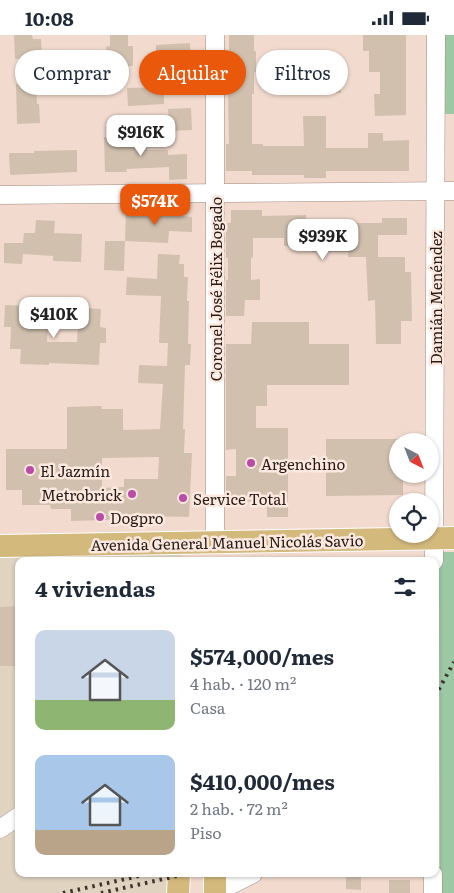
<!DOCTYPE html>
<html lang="es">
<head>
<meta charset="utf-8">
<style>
  body { margin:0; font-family:Literata,serif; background:#f6f6f7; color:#1f2937; height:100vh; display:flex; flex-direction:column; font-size:19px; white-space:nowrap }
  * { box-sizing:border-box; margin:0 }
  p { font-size:16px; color:#747a83 }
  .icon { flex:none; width:28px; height:28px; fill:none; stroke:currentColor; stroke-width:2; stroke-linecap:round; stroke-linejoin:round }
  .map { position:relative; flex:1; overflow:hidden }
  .drawer { position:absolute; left:15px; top:522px; width:424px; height:320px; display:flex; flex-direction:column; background:#fff; border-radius:10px; box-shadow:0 1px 4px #0004 }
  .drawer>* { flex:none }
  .hud { position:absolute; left:15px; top:15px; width:425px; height:45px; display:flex; gap:10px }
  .needle { width:32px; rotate:138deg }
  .tools { position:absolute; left:389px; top:398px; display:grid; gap:10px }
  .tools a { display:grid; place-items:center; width:50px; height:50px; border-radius:50%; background:#fff; box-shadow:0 1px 4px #0004; font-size:25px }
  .price { position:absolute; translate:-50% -42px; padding:0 11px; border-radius:10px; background:#fff; color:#222; font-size:16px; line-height:32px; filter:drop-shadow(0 1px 2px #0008) }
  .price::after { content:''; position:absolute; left:50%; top:30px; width:15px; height:11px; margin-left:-8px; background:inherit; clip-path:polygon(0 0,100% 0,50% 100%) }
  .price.current { background:#ea580c; color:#fff }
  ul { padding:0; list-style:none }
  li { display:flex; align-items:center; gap:15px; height:125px; padding:0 20px }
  li span { display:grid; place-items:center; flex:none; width:140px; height:100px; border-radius:10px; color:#555 }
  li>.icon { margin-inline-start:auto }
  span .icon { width:60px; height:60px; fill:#fffc; stroke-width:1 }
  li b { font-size:21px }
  h2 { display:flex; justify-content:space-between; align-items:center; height:60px; padding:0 20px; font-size:21px }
  .pill { padding:0 18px; border-radius:22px; background:#fff; box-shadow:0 1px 4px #0004; font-size:18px; line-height:45px }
  .pill.current { background:#ea580c; color:#fff }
  .status { display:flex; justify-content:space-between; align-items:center; height:35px; padding:0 25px; background:#fff; direction:ltr }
  .status svg { height:14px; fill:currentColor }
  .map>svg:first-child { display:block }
</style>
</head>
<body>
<div class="status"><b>10:08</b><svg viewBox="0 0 49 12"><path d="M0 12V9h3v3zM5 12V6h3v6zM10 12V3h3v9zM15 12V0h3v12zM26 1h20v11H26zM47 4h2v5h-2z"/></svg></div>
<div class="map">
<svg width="454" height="858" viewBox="0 0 454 858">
  <rect width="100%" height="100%" fill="#f2dace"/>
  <path fill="#e0d4c0" d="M182 508V526H19V839H179L178 858H0V511Z"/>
  <g fill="#9cc8a4">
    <rect x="440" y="0" width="14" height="79"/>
    <path d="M439 517H454V858H440Z"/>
  </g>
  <g fill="#d1c0ae" fill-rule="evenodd">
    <path d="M14 0H32L33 4H41L42 23 15 24Z"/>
    <path d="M110 0H128V11H133V31L107 32 106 12 110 11Z"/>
    <path d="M229 0H254V16H256V37H254V59H252V109H263V111H304L303 81H326V113H368V98H383V106L409 105V136H326V143H304V140H252V136H226V109H229L228 59H226V37H229Z"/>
    <path d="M363 0H406V80L375 81 374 59H380V37H369V16H363Z"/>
    <path d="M190 8 191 31 156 32V10Z"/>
    <path d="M328 16V38H341V58H302V28H297V17Z"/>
    <path d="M65 26V43L44 44V27Z"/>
    <path d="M36 48 37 69H39L40 88 17 89 16 49Z"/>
    <path d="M164 52V69L128 71 127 53Z"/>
    <path d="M191 73 192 95 169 96 168 74Z"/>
    <path d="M147 101V115H168V120L187 119V144L169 145V132L126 134 127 137H105L104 102Z"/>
    <path d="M77 115V137L10 140 9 118H34V116Z"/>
    <path d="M231 175H262V181L306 180V184H327V188H382V183H407V200H378V222H405V237H411L412 286H401V309H376L375 265 368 266 366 222H348V217H312V211H284V203H253V222L251 223V245L260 244V265H245L244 281H226V245H228V223H226V188H231Z"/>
    <path d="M126 176 169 177V179H182V181L192 182V197L169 196 168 208 125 206Z"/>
    <path d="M36 185 55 186 54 198 82 199 81 227 53 226V221L23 219 22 229 4 228V208H23L24 198H35Z"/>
    <path d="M105 206H125L124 236 104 235Z"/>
    <path d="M158 219 180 220 179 229H184V242H188L187 266H189L188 309H191L190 330H185L183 394H185L184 418H192L189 482 139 481V484L71 486V474H51L50 470H22V455H6V414H67V372L101 371 102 374H123V395L160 394 163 349 138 348 139 330 167 331 168 308H159L161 261 126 260 127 242 157 244ZM159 422 158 444H124V452L102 453V423Z"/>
    <path d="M5 270 34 271 33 293 48 294 47 307H77L78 292H82L83 273 101 274 100 292 106 293V308H100L99 330 49 328V330L20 329 21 314H10L11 292H4Z"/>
    <path d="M252 287H309V309H349V350H267V371H256V393H288V482H267V466L226 467V441H236V414L226 415V309H251Z"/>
    <path d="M326 404H398V439H403V460L326 461Z"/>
    <path d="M19 571V631H0V572Z"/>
    <path d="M346 839H361V855L346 854Z"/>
    <rect x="389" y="845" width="21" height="13"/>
  </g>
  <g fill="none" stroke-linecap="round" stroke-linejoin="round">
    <g stroke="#a08a7e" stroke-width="19">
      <g id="minor">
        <path d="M215 0V508"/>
        <path d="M0 160 454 156"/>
        <path d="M434 526 436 0"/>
        <path d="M0 794 19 781"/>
        <path d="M433 839V858"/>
        <path d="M215 858 253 839"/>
      </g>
    </g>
    <g stroke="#fff" stroke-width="24">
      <g id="major">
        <path d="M0 511 454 503"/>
        <path d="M178 858 179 839"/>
        <path d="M215 858V839"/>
      </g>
    </g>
    <use href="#minor" stroke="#fff" stroke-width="18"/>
    <use href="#major" stroke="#d3b97c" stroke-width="22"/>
    <g stroke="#3e332e" stroke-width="4" stroke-dasharray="2.5 5" stroke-linecap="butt">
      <path d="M435 661 454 627"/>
      <path d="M63 858 148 839"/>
      <path d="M101 858 186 839"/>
    </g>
  </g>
  <g fill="#bb4ba8" stroke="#fce8de" stroke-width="2">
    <circle cx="251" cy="428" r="5"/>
    <circle cx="30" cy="435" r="5"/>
    <circle cx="132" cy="459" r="5"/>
    <circle cx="183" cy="463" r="5"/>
    <circle cx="100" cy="482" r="5"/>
  </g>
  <g text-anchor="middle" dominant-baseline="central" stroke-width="5" stroke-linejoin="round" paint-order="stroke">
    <g font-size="15" fill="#241b17" stroke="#fce8de">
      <text transform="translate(215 254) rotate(-90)">Coronel José Félix Bogado</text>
      <text transform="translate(435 263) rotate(-90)">Damián Menéndez</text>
      <text transform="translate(227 507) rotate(-1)">Avenida General Manuel Nicolás Savio</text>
    </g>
    <g font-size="15" fill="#241b17" stroke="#fce8de" text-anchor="start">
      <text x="261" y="428">Argenchino</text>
      <text x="40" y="435">El Jazmín</text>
      <text x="122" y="459" text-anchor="end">Metrobrick</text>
      <text x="193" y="463">Service Total</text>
      <text x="110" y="482">Dogpro</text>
    </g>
  </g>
</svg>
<div class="tools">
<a><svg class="needle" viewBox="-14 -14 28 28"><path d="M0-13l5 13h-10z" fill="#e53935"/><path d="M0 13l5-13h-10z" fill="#747a83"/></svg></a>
<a><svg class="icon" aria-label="locate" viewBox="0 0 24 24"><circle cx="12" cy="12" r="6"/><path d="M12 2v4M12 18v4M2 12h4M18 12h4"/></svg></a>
</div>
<b class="price" style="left:141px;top:122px">$916K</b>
<b class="price current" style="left:155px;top:191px">$574K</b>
<b class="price" style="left:323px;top:226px">$939K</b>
<b class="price" style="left:54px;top:304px">$410K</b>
<div class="hud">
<a class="pill">Comprar</a>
<a class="pill current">Alquilar</a>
<a class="pill">Filtros</a>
</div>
<section class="drawer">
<h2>4 viviendas<svg class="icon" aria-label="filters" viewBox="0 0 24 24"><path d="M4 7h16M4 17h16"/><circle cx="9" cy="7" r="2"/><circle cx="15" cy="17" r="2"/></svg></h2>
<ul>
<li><span style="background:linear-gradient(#c9d6e8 70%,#8fb573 0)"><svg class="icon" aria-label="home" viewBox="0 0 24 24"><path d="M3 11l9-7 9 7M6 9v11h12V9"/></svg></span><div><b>$574,000/mes</b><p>4 hab. · 120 m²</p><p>Casa</p></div></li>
<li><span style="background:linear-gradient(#a9c7e8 75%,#b9a48a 0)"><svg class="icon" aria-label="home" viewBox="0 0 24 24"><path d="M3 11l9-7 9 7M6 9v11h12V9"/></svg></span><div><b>$410,000/mes</b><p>2 hab. · 72 m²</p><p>Piso</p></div></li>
</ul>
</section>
</div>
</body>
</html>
